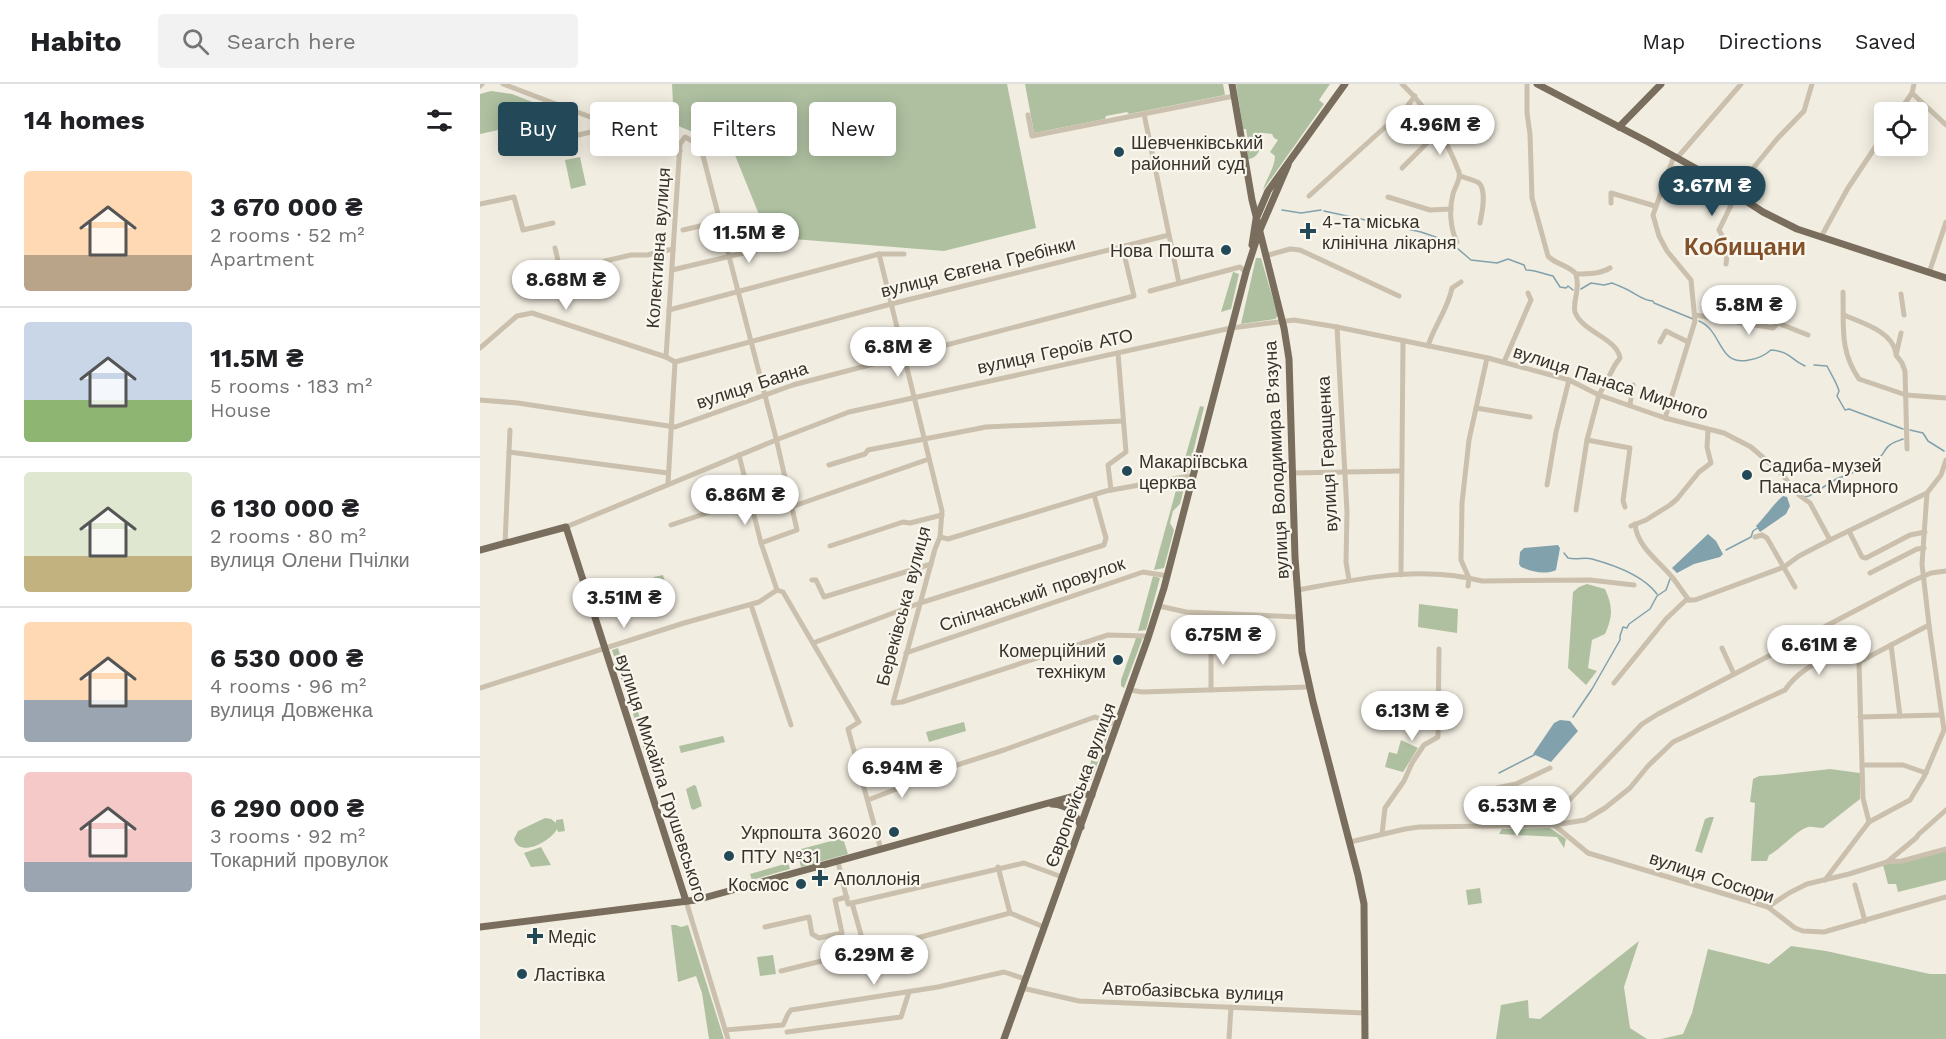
<!DOCTYPE html>
<html lang="en">
<head>
<meta charset="utf-8">
<style>
  body { margin:0; font-family:"Work Sans",sans-serif; background:#f2f2f2; color:#202124; height:100vh; display:flex; flex-direction:column; font-size:22px; white-space:nowrap }
  * { box-sizing:border-box; margin:0 }
  p { font-size:20px; color:#757577 }
  .icon { flex:none; width:33px; height:33px; fill:none; stroke:currentColor; stroke-width:2; stroke-linecap:round; stroke-linejoin:round }
  .map { position:relative; flex:1; overflow:hidden }
  .drawer { display:flex; flex-direction:column; background:#fff; width:480px }
  .drawer>* { flex:none }
  .banner { position:absolute; left:18px; top:18px; width:570px; height:54px; display:flex; gap:12px }
  .buttons { position:absolute; left:1394px; top:18px; display:grid; gap:12px }
  .buttons a { display:grid; place-items:center; width:54px; height:54px; border-radius:6px; background:#fff; box-shadow:0 3px 15px #0003; font-size:30px }
  .price { position:absolute; translate:-50% -51px; padding:0 14px; border-radius:21px; background:#fff; color:#222; font-size:20px; line-height:39px; filter:drop-shadow(0 2px 3px #0008) }
  .price::after { content:''; position:absolute; left:50%; top:36px; width:18px; height:14px; margin-left:-9px; background:inherit; clip-path:polygon(0 0,100% 0,50% 100%) }
  .price.active { background:#234958; color:#fff }
  ul { padding:0; list-style:none }
  li { display:flex; align-items:center; gap:18px; height:150px; padding:0 24px }
  li+li { border-top:2px solid #e0e0e0 }
  li span { display:grid; place-items:center; flex:none; width:168px; height:120px; border-radius:6px; color:#555 }
  li>.icon { margin-inline-start:auto }
  span .icon { width:72px; height:72px; fill:#fffc; stroke-width:1 }
  li b { font-size:26px }
  h2 { display:flex; justify-content:space-between; align-items:center; height:72px; padding:0 24px; font-size:26px }
  .pill { padding:0 21px; border-radius:6px; background:#fff; box-shadow:0 3px 15px #0003; font-size:21px; line-height:54px }
  .pill.active { background:#234958; color:#fff }
  header { display:flex; align-items:center; gap:36px; box-sizing:border-box; height:84px; padding:0 30px; background:#fff; border-bottom:2px solid #e0e0e0 }
  header strong { font-size:28px }
  nav { display:flex; gap:33px; margin-inline-start:auto; font-size:21px }
  .search { width:420px; height:54px; background:#f2f2f2; display:flex; align-items:center; gap:15px; box-sizing:border-box; padding:0 21px; border-radius:6px; color:#757577; font-size:22px }
  main { display:flex; flex:1; min-height:0 }
  .map>svg:first-child { display:block }
</style>
</head>
<body>
<header>
<strong>Habito</strong>
<div class="search"><svg class="icon" aria-label="search" viewBox="0 0 24 24"><circle cx="10" cy="10" r="6"/><path d="M15 15l6 6"/></svg>Search here</div>
<nav><a>Map</a><a>Directions</a><a>Saved</a></nav>
</header>
<main>
<section class="drawer">
<h2>14 homes<svg class="icon" aria-label="filters" viewBox="0 0 24 24"><path d="M4 7h16M4 17h16"/><circle cx="9" cy="7" r="2"/><circle cx="15" cy="17" r="2"/></svg></h2>
<ul>
<li><span style="background:linear-gradient(#ffd9b3 70%,#b9a48a 0)"><svg class="icon" aria-label="home" viewBox="0 0 24 24"><path d="M3 11l9-7 9 7M6 9v11h12V9"/></svg></span><div><b>3 670 000 ₴</b><p>2 rooms · 52 m²</p><p>Apartment</p></div></li>
<li><span style="background:linear-gradient(#c9d6e8 65%,#8fb573 0)"><svg class="icon" aria-label="home" viewBox="0 0 24 24"><path d="M3 11l9-7 9 7M6 9v11h12V9"/></svg></span><div><b>11.5M ₴</b><p>5 rooms · 183 m²</p><p>House</p></div></li>
<li><span style="background:linear-gradient(#dfe7d0 70%,#c2b280 0)"><svg class="icon" aria-label="home" viewBox="0 0 24 24"><path d="M3 11l9-7 9 7M6 9v11h12V9"/></svg></span><div><b>6 130 000 ₴</b><p>2 rooms · 80 m²</p><p>вулиця Олени Пчілки</p></div></li>
<li><span style="background:linear-gradient(#ffd9b3 65%,#9aa5b1 0)"><svg class="icon" aria-label="home" viewBox="0 0 24 24"><path d="M3 11l9-7 9 7M6 9v11h12V9"/></svg></span><div><b>6 530 000 ₴</b><p>4 rooms · 96 m²</p><p>вулиця Довженка</p></div></li>
<li><span style="background:linear-gradient(#f6c9c9 75%,#9aa5b1 0)"><svg class="icon" aria-label="home" viewBox="0 0 24 24"><path d="M3 11l9-7 9 7M6 9v11h12V9"/></svg></span><div><b>6 290 000 ₴</b><p>3 rooms · 92 m²</p><p>Токарний провулок</p></div></li>
</ul>
</section>
<div class="map">
<svg width="1466" height="955" viewBox="0 0 1466 955">
  <rect width="100%" height="100%" fill="#f2ede1"/>
  <g fill="#afc0a1">
    <path d="M192 0H527L556 144 464 167 288 153 244 44 220 51 196 41 199 22 193 19Z"/>
    <path d="M545 0H743L745 11 649 30 647 28 626 32 625 35 554 49Z"/>
    <path d="M756 0H850L839 16 844 20 783 106C786 95 795 83 795 72L790 68 798 56 794 54 792 50 783 49C781 60 781 74 768 75L767 65 769 63 766 45H763Z"/>
    <path d="M11 7 32 10 78 28 70 30C80 33 82 44 73 49L34 57C26 51 28 44 32 38L23 45 0 50V10Z"/>
    <path d="M100 73 106 101 91 105 85 76Z"/>
    <path d="M776 174H781L798 232 795 235 761 240Z"/>
    <path d="M753 188 759 190 751 225 741 228Z"/>
    <path d="M720 322 724 323 708 389 705 390 707 381H703Z"/>
    <path d="M704 398 705 400 700 420 693 427 690 439 694 446 684 484 674 486 698 399Z"/>
    <path d="M183 491 189 511 181 515 178 510 172 512 169 500 174 499V493Z"/>
    <path d="M673 492 680 494 666 546 658 547Z"/>
    <path d="M1107 500 1125 505C1133 523 1133 532 1125 550L1112 556 1108 584 1117 587 1106 601 1088 584 1093 508 1099 503Z"/>
    <path d="M939 520 978 525 977 549 938 543Z"/>
    <path d="M656 554H662V556L644 604 641 602V596Z"/>
    <path d="M138 564 153 611 147 613 132 566Z"/>
    <path d="M155 618 169 663 164 665 150 620Z"/>
    <path d="M484 638 486 647 449 658 446 648Z"/>
    <path d="M629 640 631 642 611 697 605 695 618 657H624Z"/>
    <path d="M243 652 245 658 201 669 199 662Z"/>
    <path d="M921 656 938 664 923 688 905 683 909 668 917 670Z"/>
    <path d="M1350 685 1380 689V715L1343 744C1339 744 1332 742 1328 743 1317 746 1301 765 1289 771L1287 777H1271L1275 719 1270 718 1273 695 1279 692 1295 691Z"/>
    <path d="M214 701 216 702 222 722 213 726 211 724 206 705Z"/>
    <path d="M1230 733H1234L1222 769 1215 767 1225 735Z"/>
    <path d="M65 734 71 735 76 739V736L83 735 85 747 78 748 77 745C72 756 40 775 34 755L38 747Z"/>
    <path d="M1070 744 1086 755 1084 764 1077 753 1019 750 1022 745Z"/>
    <path d="M363 754 368 770 321 783 317 766Z"/>
    <path d="M61 763 71 781 51 783 44 769Z"/>
    <path d="M1466 767V796L1418 808 1416 800H1408L1403 781Z"/>
    <path d="M308 779 310 785 272 796 270 790Z"/>
    <path d="M1000 804 1002 819 988 821 986 806Z"/>
    <path d="M191 841H196L201 843 208 841 244 955H229L222 909 216 892 198 898Z"/>
    <path d="M1159 857 1144 903 1150 944 1167 955H1016L1021 921 1048 916 1049 934 1060 935Z"/>
    <path d="M1311 862 1346 867 1450 890H1466V955H1181L1203 950 1212 929 1228 865 1289 880Z"/>
    <path d="M293 871 296 890 280 892 277 873Z"/>
  </g>
  <g fill="#81a2ad">
    <path d="M1303 412 1307 413 1310 422 1306 430 1280 448 1276 442C1284 434 1296 417 1303 412Z"/>
    <path d="M1228 450 1236 457 1243 470 1240 473 1214 480 1197 489 1192 484Z"/>
    <path d="M1078 461 1080 464 1076 486C1065 491 1052 488 1041 483L1039 480 1040 468 1044 464Z"/>
    <path d="M1080 636 1090 637 1098 647 1071 678 1053 670 1074 639Z"/>
  </g>
  <g fill="none" stroke-linecap="round" stroke-linejoin="round">
    <g stroke="#81a2ad" stroke-width="1.5">
      <path d="M802 126 821 129 841 126"/>
      <path d="M844 127 941 148 970 158 991 176 1017 179 1028 175 1044 181 1046 186C1057 186 1062 190 1073 192L1080 203 1086 204 1088 202 1093 206"/>
      <path d="M1101 205 1111 199 1124 201 1132 199C1137 201 1142 203 1146 205 1155 209 1163 217 1173 217L1174 219 1213 235"/>
      <path d="M1219 237C1243 247 1238 283 1269 276 1277 275 1284 272 1291 266 1312 268 1309 275 1325 282"/>
      <path d="M1334 281 1347 282C1351 290 1357 299 1359 307L1357 312 1365 326 1369 325 1377 328 1423 345"/>
      <path d="M1430 346 1443 349 1448 357 1464 367"/>
      <path d="M1324 413 1329 412 1358 394C1367 392 1393 380 1401 372 1404 369 1406 363 1410 361 1413 358 1419 357 1423 355"/>
      <path d="M1246 466 1271 453 1273 447 1279 443"/>
      <path d="M1084 469 1088 474C1096 476 1105 473 1112 475 1134 481 1163 491 1177 510"/>
      <path d="M1093 633 1112 605 1140 556V552L1143 543 1147 544 1149 540 1170 525 1177 512 1186 506 1190 495"/>
      <path d="M1019 689 1056 670"/>
    </g>
    <g stroke="#cac0ad" stroke-width="5">
      <path d="M23 0 200 67"/>
      <path d="M922 0C948 25 966 54 979 88 981 96 975 102 973 110 969 125 970 144 977 158"/>
      <path d="M1047 0V29L1050 50 1052 114 1068 172C1076 181 1089 181 1096 190 1108 190 1120 190 1130 184"/>
      <path d="M0 2 2 0"/>
      <path d="M1432 9 1466 41"/>
      <path d="M1419 28 1432 9 1434 0"/>
      <path d="M664 30 699 199"/>
      <path d="M548 31 552 52 754 12"/>
      <path d="M64 59 111 48 115 45 117 36"/>
      <path d="M1197 74 1261 0"/>
      <path d="M922 84 952 54 961 49"/>
      <path d="M980 92C985 94 994 96 999 99 1007 107 1002 129 1000 139"/>
      <path d="M1253 109 1297 55 1324 27 1332 0"/>
      <path d="M829 112 925 25 935 12"/>
      <path d="M908 113 950 126 971 125"/>
      <path d="M1131 119V109L1175 122"/>
      <path d="M0 120 34 113 43 146 73 139"/>
      <path d="M203 146 259 133"/>
      <path d="M1341 153 1368 104 1404 50"/>
      <path d="M75 164 80 185 85 189 114 183 125 177 151 171H167L193 165"/>
      <path d="M399 170 462 427 460 453 455 465 413 619 422 618 628 551 664 552 668 554"/>
      <path d="M785 172 810 165 820 166 919 212"/>
      <path d="M1246 180C1248 167 1246 157 1239 146L1256 111"/>
      <path d="M192 186 285 164"/>
      <path d="M1449 189 1466 138"/>
      <path d="M670 207 760 183 766 188"/>
      <path d="M1363 208C1364 242 1359 266 1379 295L1426 311 1466 314"/>
      <path d="M1421 210 1424 231"/>
      <path d="M189 226 399 170H424"/>
      <path d="M1215 231 1293 244 1298 239 1328 251"/>
      <path d="M1364 231C1382 239 1412 247 1416 269"/>
      <path d="M857 243 867 428 866 478 869 496"/>
      <path d="M1421 249 1416 271 1422 279 1425 287 1427 365"/>
      <path d="M1180 258 1186 247 1208 258"/>
      <path d="M948 262C954 242 968 225 972 204L981 198"/>
      <path d="M0 264 37 232 52 229 186 273 195 278"/>
      <path d="M186 273 200 60 205 53 216 59 221 64 296 354 317 446 281 459"/>
      <path d="M195 278 411 220 689 151"/>
      <path d="M1024 278 1051 216 1048 209"/>
      <path d="M0 316 38 319 195 343 313 301 654 212 642 161"/>
      <path d="M1150 321 1153 301"/>
      <path d="M996 324 1050 333"/>
      <path d="M1185 334 1215 237 1211 196 1187 167 1179 152 1173 131 1194 72"/>
      <path d="M1107 356 1150 364 1143 417 1145 423"/>
      <path d="M29 368 30 346"/>
      <path d="M259 371 281 459 297 506 303 508 379 638 368 645 401 766"/>
      <path d="M349 381 385 370 388 366 506 343 643 337"/>
      <path d="M812 389 921 387"/>
      <path d="M188 400 195 278"/>
      <path d="M1067 401 1076 348 1089 296"/>
      <path d="M631 406 628 381 646 368 638 269"/>
      <path d="M311 423 449 375"/>
      <path d="M1096 426 1107 356 1119 311 1135 281 1140 274C1137 254 1102 248 1095 228 1093 220 1097 212 1097 204 1098 200 1097 195 1096 190"/>
      <path d="M1155 440C1157 463 1179 477 1192 493 1198 500 1203 509 1209 516"/>
      <path d="M191 441 269 415"/>
      <path d="M1151 442 1166 436 1190 421 1197 415 1219 388 1231 379 1227 363 1228 346"/>
      <path d="M86 443 296 356 369 328 751 244 814 236 857 243 1008 274 1089 296 1119 311 1185 334 1244 349 1271 363 1301 389 1319 411 1330 419 1350 456"/>
      <path d="M1369 447 1382 473 1386 474 1430 451 1445 448"/>
      <path d="M460 453 468 455 626 407 709 392 713 394"/>
      <path d="M1275 453 1282 451 1287 454 1315 503"/>
      <path d="M25 460 29 368 188 389"/>
      <path d="M350 462 423 438 430 439 462 431"/>
      <path d="M1390 489 1437 465 1444 464"/>
      <path d="M921 491 923 258"/>
      <path d="M332 496H336L344 513 451 480"/>
      <path d="M988 502 989 494 981 476 982 419 989 356 1007 274"/>
      <path d="M817 506C879 495 939 481 1002 497L1110 496 1154 501"/>
      <path d="M271 521 311 641"/>
      <path d="M679 522 706 528 819 533"/>
      <path d="M333 559 440 519 624 461 626 454 614 411"/>
      <path d="M731 560V606"/>
      <path d="M1411 561 1420 632"/>
      <path d="M1242 564 1254 590"/>
      <path d="M426 569 663 488 688 492"/>
      <path d="M1379 578 1449 541"/>
      <path d="M1134 599 1186 535 1206 516H1215L1304 483 1319 472 1350 456 1447 409"/>
      <path d="M0 604 204 539 279 518 297 506"/>
      <path d="M650 606 662 608 829 603"/>
      <path d="M1380 633 1461 631"/>
      <path d="M1382 681H1423L1446 689"/>
      <path d="M452 689 524 666 615 633 637 641"/>
      <path d="M388 716 448 693"/>
      <path d="M1074 741 1073 733 1162 640 1178 630 1432 497 1451 489 1466 487"/>
      <path d="M1074 741 1108 769 1288 823 1315 844 1323 847 1344 848 1466 813"/>
      <path d="M1022 742 1015 710 1017 704 1036 700 1070 684"/>
      <path d="M902 750 905 724 924 697 932 679 944 661 958 653 959 565"/>
      <path d="M870 758 925 745 939 743 1074 741 1105 736 1125 724 1150 704 1168 682 1193 658 1305 606C1315 591 1337 575 1354 573 1361 572 1368 572 1374 572L1379 578 1383 714 1389 738"/>
      <path d="M1407 778 1422 777 1466 765"/>
      <path d="M518 783 530 829"/>
      <path d="M1345 796 1389 738 1430 716 1444 693 1464 646 1449 541 1442 480 1447 409 1461 391 1466 376"/>
      <path d="M1375 801 1385 837"/>
      <path d="M206 817 248 955"/>
      <path d="M372 819 544 779 582 793"/>
      <path d="M1288 823 1309 809 1327 800 1369 790 1407 778 1436 754 1439 750 1466 726"/>
      <path d="M285 843 329 833 332 850 339 854 362 849 355 816 367 813"/>
      <path d="M437 854 530 829 564 843"/>
      <path d="M301 887 370 870 383 865 384 861 372 819 368 820 358 778"/>
      <path d="M542 904 599 917 885 929"/>
      <path d="M245 946 303 941 308 930 311 926 458 903 524 888 545 895"/>
      <path d="M307 948 421 933 429 908"/>
      <path d="M749 955 751 923"/>
    </g>
    <g stroke="#796d5d" stroke-width="7">
      <path d="M752 0 772 116 804 244 809 275 815 473 822 568 833 618 878 791 884 820 885 955"/>
      <path d="M1057 0 1170 59 1217 85 1283 128 1317 145 1466 194"/>
      <path d="M1139 43 1181 0"/>
      <path d="M772 161 776 135 788 107 865 0"/>
      <path d="M0 466 86 443 206 817"/>
      <path d="M572 720C588 721 595 728 601 743"/>
      <path d="M0 843 216 816 594 712 605 710 612 711"/>
      <path d="M524 955 668 554 684 504 766 188 779 148 808 81"/>
    </g>
  </g>
  <g fill="#234958" stroke="#f9f6ed" stroke-width="2">
    <circle cx="639" cy="68" r="6"/>
    <path d="M825 138h6v6h6v6h-6v6h-6v-6h-6v-6h6z"/>
    <circle cx="746" cy="166" r="6"/>
    <circle cx="647" cy="387" r="6"/>
    <circle cx="1267" cy="391" r="6"/>
    <circle cx="638" cy="576" r="6"/>
    <circle cx="414" cy="748" r="6"/>
    <circle cx="249" cy="772" r="6"/>
    <path d="M337 785h6v6h6v6h-6v6h-6v-6h-6v-6h6z"/>
    <circle cx="321" cy="800" r="6"/>
    <path d="M52 843h6v6h6v6h-6v6h-6v-6h-6v-6h6z"/>
    <circle cx="42" cy="890" r="6"/>
  </g>
  <g text-anchor="middle" dominant-baseline="central" stroke-width="4.5" stroke-linejoin="round" paint-order="stroke">
    <g font-size="18" fill="#38322b" stroke="#f9f6ed" text-anchor="start">
      <text x="651" y="58">Шевченківський<tspan x="651" dy="21">районний суд</tspan></text>
      <text x="842" y="137">4-та міська<tspan x="842" dy="21">клінічна лікарня</tspan></text>
      <text x="734" y="166" text-anchor="end">Нова Пошта</text>
      <text x="659" y="377">Макаріївська<tspan x="659" dy="21">церква</tspan></text>
      <text x="1279" y="381">Садиба-музей<tspan x="1279" dy="21">Панаса Мирного</tspan></text>
      <text x="626" y="566" text-anchor="end">Комерційний<tspan x="626" dy="21">технікум</tspan></text>
      <text x="402" y="748" text-anchor="end">Укрпошта 36020</text>
      <text x="261" y="772">ПТУ №31</text>
      <text x="354" y="794">Аполлонія</text>
      <text x="309" y="800" text-anchor="end">Космос</text>
      <text x="68" y="852">Медіс</text>
      <text x="54" y="890">Ластівка</text>
    </g>
    <g font-size="18" fill="#38322b" stroke="#f9f6ed">
      <text transform="translate(178 164) rotate(-86)">Колективна вулиця</text>
      <text transform="translate(498 183) rotate(-14)">вулиця Євгена Гребінки</text>
      <text transform="translate(575 267) rotate(-12)">вулиця Героїв АТО</text>
      <text transform="translate(1131 298) rotate(18)">вулиця Панаса Мирного</text>
      <text transform="translate(272 301) rotate(-18)">вулиця Баяна</text>
      <text transform="translate(847 370) rotate(-93)">вулиця Геращенка</text>
      <text transform="translate(796 376) rotate(-93)">вулиця Володимира В'язуна</text>
      <text transform="translate(552 510) rotate(-19)">Спілчанський провулок</text>
      <text transform="translate(423 522) rotate(-75)">Береківська вулиця</text>
      <text transform="translate(182 694) rotate(72)">вулиця Михайла Грушевського</text>
      <text transform="translate(600 701) rotate(-70)">Європейська вулиця</text>
      <text transform="translate(1232 793) rotate(18)">вулиця Сосюри</text>
      <text transform="translate(713 907) rotate(2)">Автобазівська вулиця</text>
    </g>
    <g font-size="24" font-weight="bold" fill="#825129" stroke="#f9f6ed">
      <text x="1265" y="163">Кобищани</text>
    </g>
  </g>
</svg>
<div class="buttons">
<a><svg class="icon" aria-label="locate" viewBox="0 0 24 24"><circle cx="12" cy="12" r="6"/><path d="M12 2v4M12 18v4M2 12h4M18 12h4"/></svg></a>
</div>
<b class="price" style="left:960px;top:72px">4.96M ₴</b>
<b class="price active" style="left:1232px;top:133px">3.67M ₴</b>
<b class="price" style="left:269px;top:180px">11.5M ₴</b>
<b class="price" style="left:86px;top:227px">8.68M ₴</b>
<b class="price" style="left:1269px;top:252px">5.8M ₴</b>
<b class="price" style="left:418px;top:294px">6.8M ₴</b>
<b class="price" style="left:265px;top:442px">6.86M ₴</b>
<b class="price" style="left:144px;top:545px">3.51M ₴</b>
<b class="price" style="left:743px;top:582px">6.75M ₴</b>
<b class="price" style="left:1339px;top:592px">6.61M ₴</b>
<b class="price" style="left:932px;top:658px">6.13M ₴</b>
<b class="price" style="left:422px;top:715px">6.94M ₴</b>
<b class="price" style="left:1037px;top:753px">6.53M ₴</b>
<b class="price" style="left:394px;top:902px">6.29M ₴</b>
<div class="banner">
<a class="pill active">Buy</a>
<a class="pill">Rent</a>
<a class="pill">Filters</a>
<a class="pill">New</a>
</div>
</div>
</main>
</body>
</html>
